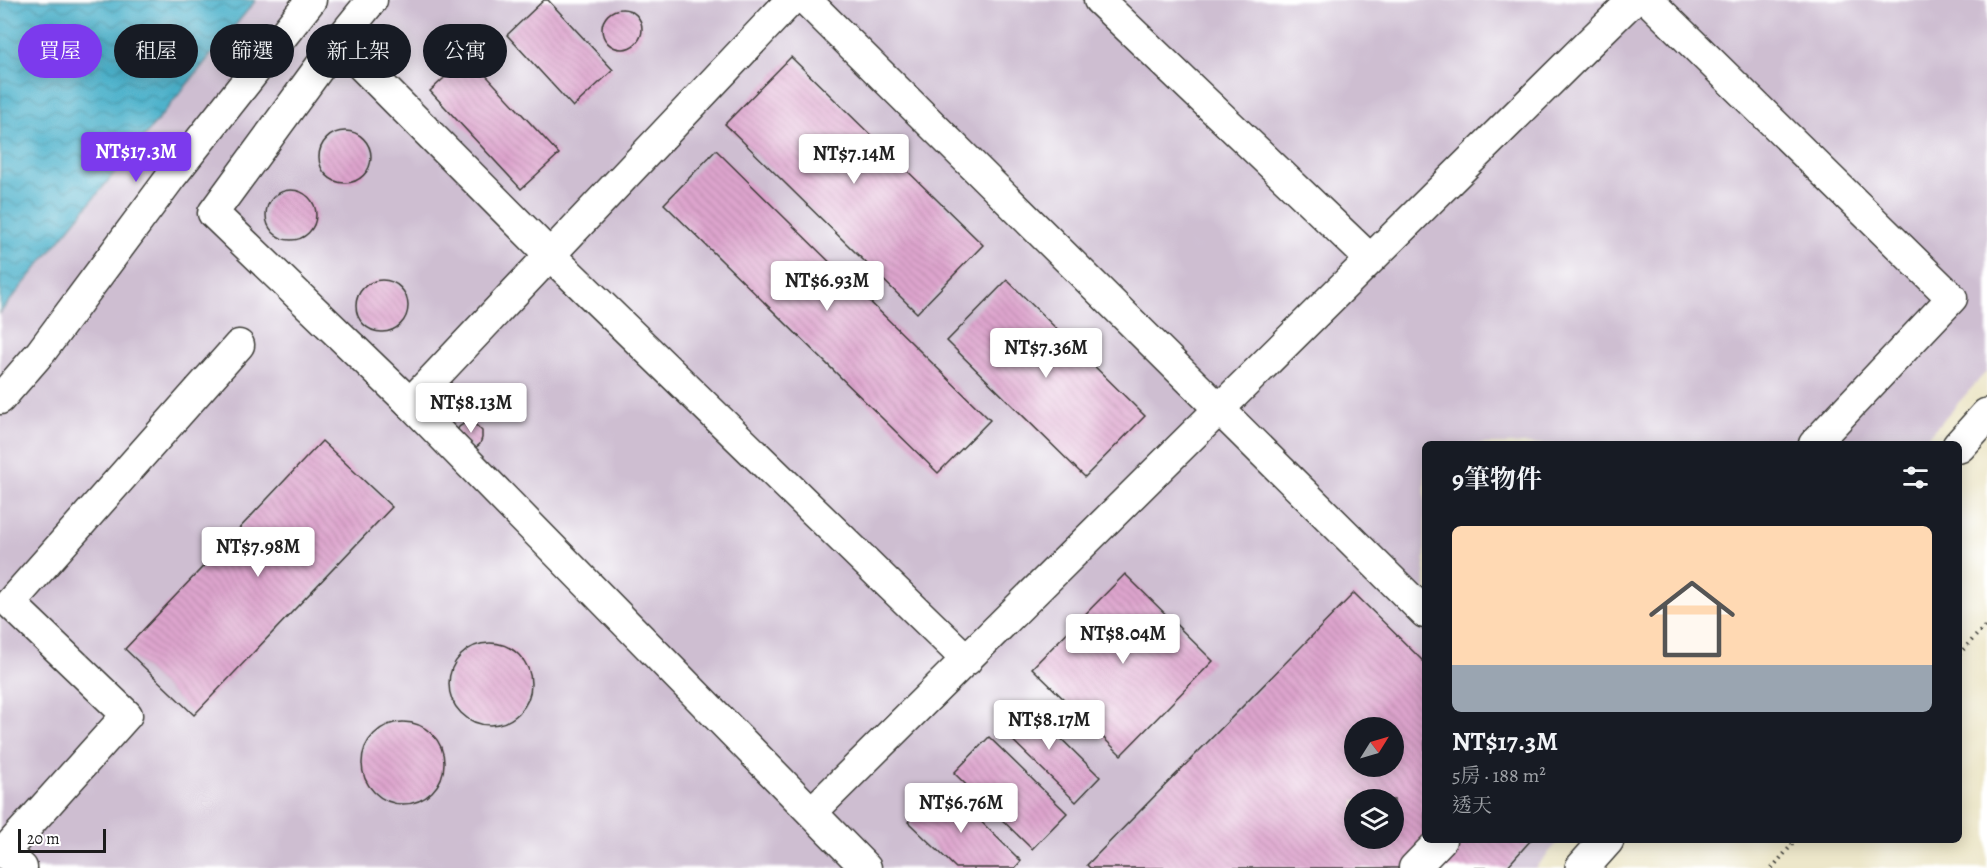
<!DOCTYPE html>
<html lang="zh-TW">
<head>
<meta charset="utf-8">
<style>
  body { margin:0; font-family:Alegreya,"Noto Serif TC",serif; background:#242831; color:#f1f3f6; height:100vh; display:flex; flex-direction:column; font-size:22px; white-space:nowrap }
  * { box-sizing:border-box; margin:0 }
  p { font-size:20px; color:#9ea1a6 }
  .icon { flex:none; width:33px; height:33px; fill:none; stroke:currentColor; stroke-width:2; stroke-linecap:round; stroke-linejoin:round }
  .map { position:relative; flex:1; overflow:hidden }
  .panel { position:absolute; left:1422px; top:441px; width:540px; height:402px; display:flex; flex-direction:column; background:#171b24; border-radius:9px; box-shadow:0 3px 15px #0003 }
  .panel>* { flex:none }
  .hud { position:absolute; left:18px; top:24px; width:570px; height:54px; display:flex; gap:12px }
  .needle { width:39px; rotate:53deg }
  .tools { position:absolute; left:1344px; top:717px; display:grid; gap:12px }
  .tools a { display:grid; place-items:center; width:60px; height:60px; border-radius:50%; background:#171b24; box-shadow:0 3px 15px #0003; font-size:30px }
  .scale { position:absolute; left:18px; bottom:15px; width:88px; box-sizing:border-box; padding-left:6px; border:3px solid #1c1c1c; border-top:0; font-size:16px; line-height:21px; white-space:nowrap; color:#1c1c1c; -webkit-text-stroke:4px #fff; paint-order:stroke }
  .price { position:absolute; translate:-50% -51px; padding:0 14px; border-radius:6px; background:#fff; color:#222; font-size:20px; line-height:39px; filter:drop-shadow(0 2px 3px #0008) }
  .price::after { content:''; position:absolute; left:50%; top:36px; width:18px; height:14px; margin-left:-9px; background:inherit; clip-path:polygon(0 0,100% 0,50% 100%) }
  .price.selected { background:#7c3aed; color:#fff }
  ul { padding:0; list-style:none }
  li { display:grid; align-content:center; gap:12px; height:318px; padding:0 30px }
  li+li { border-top:2px solid #363941 }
  li span { display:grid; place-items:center; height:186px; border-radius:9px; color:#555 }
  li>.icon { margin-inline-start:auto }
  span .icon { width:108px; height:108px; fill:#fffc; stroke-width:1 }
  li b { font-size:26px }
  h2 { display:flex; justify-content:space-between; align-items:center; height:72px; padding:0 30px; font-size:26px }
  .tag { padding:0 21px; border-radius:27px; background:#171b24; box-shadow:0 3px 15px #0003; font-size:21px; line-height:54px }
  .tag.selected { background:#7c3aed; color:#fff }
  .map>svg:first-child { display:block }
</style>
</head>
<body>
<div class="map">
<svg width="1987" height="868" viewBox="0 0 1987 868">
  <defs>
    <pattern id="water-waves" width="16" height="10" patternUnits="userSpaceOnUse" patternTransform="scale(1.5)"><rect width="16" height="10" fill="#4bb1ca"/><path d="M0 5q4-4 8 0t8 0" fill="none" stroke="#3e8fa3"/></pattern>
    <pattern id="building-back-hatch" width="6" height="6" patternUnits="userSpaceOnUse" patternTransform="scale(1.5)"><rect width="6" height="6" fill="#dda4cd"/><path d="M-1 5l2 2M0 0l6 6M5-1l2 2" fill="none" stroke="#bd8daf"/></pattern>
  </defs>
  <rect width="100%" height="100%" fill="#fff"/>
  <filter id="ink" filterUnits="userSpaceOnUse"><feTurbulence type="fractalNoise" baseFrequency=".0167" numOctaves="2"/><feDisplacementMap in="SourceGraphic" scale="12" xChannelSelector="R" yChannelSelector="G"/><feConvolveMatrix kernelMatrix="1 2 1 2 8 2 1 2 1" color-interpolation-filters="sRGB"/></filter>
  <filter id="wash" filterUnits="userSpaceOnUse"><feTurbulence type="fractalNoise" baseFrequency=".008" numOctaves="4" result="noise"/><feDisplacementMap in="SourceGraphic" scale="24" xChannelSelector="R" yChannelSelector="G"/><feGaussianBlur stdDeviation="1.35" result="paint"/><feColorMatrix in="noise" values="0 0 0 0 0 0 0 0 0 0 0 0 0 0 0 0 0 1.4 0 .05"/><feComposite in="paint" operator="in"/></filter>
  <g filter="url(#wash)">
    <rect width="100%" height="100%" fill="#ede7ca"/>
    <path fill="#cebed1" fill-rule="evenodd" d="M0 0H1987V371L1921 444H1425V840H1560L1535 868H0ZM1354 728H1394V766H1354ZM1354 800H1394V838H1354Z"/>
    <path fill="url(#water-waves)" stroke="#346673" stroke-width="1.5" d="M0 0H256L0 313Z"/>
    <g id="blocks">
      <g fill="url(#building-back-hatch)" fill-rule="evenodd">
        <path d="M544 0H548L613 70 573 107 507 35Z"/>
        <circle cx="622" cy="29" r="20"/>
        <path d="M468 56 559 154 521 189 430 91Z"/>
        <path d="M791 57 983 245 917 313 725 124Z"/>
        <circle cx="345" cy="157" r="26"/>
        <path d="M716 150 990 420 938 473 664 204Z"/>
        <circle cx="291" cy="215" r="25"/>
        <circle cx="382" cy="306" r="26"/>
        <path d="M1007 280 1145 416 1085 477 947 341Z"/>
        <path d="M465 423H472L477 426 482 431V438L480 444 475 448 456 433 459 427Z"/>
        <path d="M322 441 392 507 194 715 125 649Z"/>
        <path d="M1125 574 1213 661 1121 755 1032 668Z"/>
        <path d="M1354 593 1425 663V840H1531L1506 868H1090L1087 865ZM1354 728H1394V766H1354ZM1354 800H1394V838H1354Z"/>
        <circle cx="490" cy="684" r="41"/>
        <path d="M1022 700 1100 777 1076 802 997 725Z"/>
        <circle cx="403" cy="763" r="41"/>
        <path d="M989 737 1067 813 1032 849 954 773Z"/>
        <path d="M944 785 1021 861 1015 868H956L908 822Z"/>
      </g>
    </g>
  </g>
  <g filter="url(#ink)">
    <use href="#blocks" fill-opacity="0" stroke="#3b3a36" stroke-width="1.5"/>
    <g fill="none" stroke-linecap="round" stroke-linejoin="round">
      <g stroke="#3b3a36" stroke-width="33">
        <g id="minor">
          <path d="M372 0 338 42 213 213 410 403 866 868"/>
          <path d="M806 0 1425 613"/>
          <path d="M1099 0 1369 258"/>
          <path d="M1648 0 1952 298 1814 444"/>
          <path d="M338 42 550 255 967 660"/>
          <path d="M0 399 41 352 171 177 311 0"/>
          <path d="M410 403 791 0"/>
          <path d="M812 812C1086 541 1358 269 1633 0"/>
          <path d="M22 868 4 852 127 715 10 603 239 345"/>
          <path d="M1414 868 1441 840"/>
        </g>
      </g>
      <g stroke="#3b3a36" stroke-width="36">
        <g id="major">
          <path d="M1959 446 1987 415"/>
          <path d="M1582 868 1607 840"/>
        </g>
      </g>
      <g stroke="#3b3a36" stroke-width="4" stroke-dasharray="1.5 4.5" stroke-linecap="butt">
        <path d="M1959 654 1987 624"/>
        <path d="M1772 868 1796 840"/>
      </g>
      <use href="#minor" stroke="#fff" stroke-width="30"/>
      <use href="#major" stroke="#fff" stroke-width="33"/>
    </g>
  </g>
</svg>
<div class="tools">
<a><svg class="needle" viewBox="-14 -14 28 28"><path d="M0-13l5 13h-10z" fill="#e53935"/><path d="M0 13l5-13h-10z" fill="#9ea1a6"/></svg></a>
<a><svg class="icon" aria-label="layers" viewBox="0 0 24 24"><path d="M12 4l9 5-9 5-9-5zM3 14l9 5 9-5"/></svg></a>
</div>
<div class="scale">20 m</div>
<b class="price selected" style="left:136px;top:183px">NT$17.3M</b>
<b class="price" style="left:854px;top:185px">NT$7.14M</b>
<b class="price" style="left:827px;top:312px">NT$6.93M</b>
<b class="price" style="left:1046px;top:379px">NT$7.36M</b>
<b class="price" style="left:471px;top:434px">NT$8.13M</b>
<b class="price" style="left:258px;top:578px">NT$7.98M</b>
<b class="price" style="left:1123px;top:665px">NT$8.04M</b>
<b class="price" style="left:1049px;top:751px">NT$8.17M</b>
<b class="price" style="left:961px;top:834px">NT$6.76M</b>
<div class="hud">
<a class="tag selected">買屋</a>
<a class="tag">租屋</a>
<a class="tag">篩選</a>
<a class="tag">新上架</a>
<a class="tag">公寓</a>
</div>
<section class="panel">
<h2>9筆物件<svg class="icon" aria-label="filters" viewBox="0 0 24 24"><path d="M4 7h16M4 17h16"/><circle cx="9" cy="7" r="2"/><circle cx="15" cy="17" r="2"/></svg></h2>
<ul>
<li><span style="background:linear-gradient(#ffd9b3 75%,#9aa5b1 0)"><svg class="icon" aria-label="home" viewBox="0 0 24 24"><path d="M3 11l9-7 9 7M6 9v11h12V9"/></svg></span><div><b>NT$17.3M</b><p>5房 · 188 m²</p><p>透天</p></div></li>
</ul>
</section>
</div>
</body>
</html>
